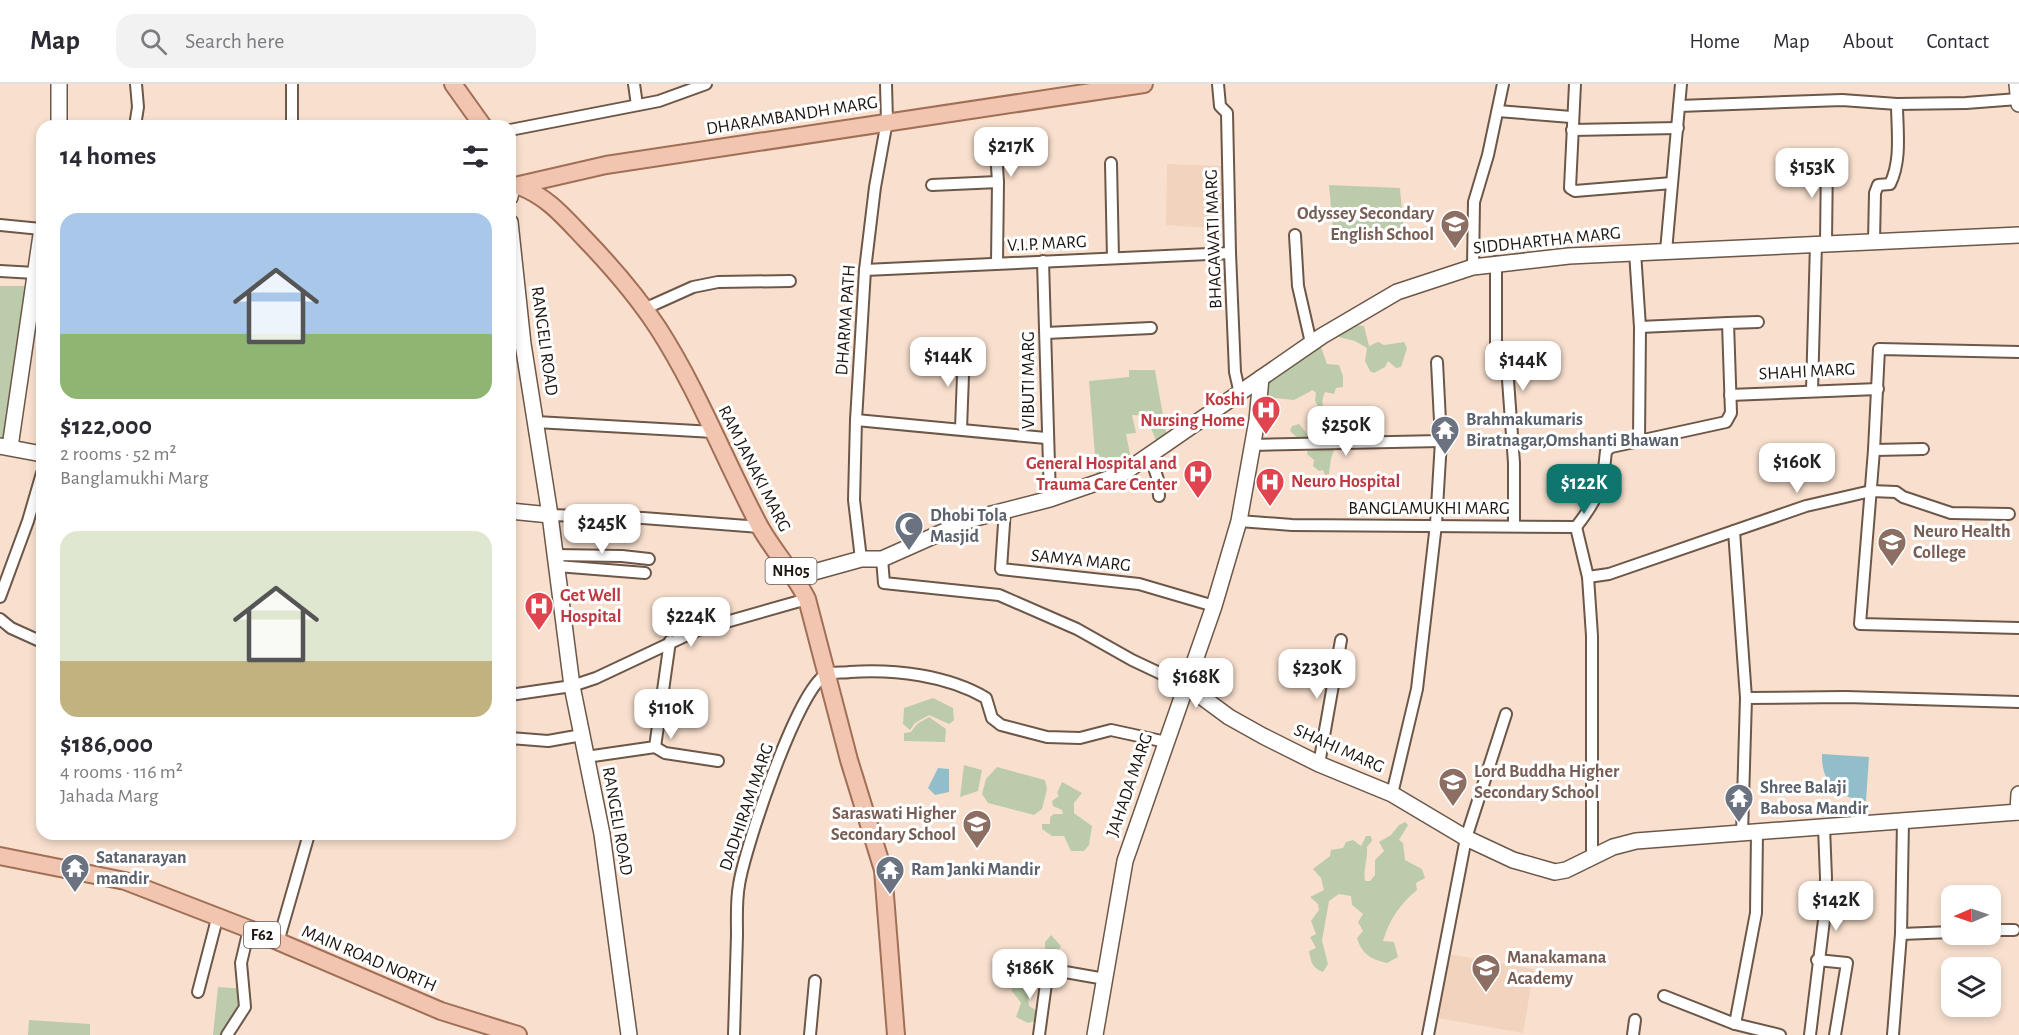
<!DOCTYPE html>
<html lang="en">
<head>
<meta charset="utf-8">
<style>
  body { margin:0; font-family:"Alegreya Sans",sans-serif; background:#f2f2f3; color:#2b2b33; height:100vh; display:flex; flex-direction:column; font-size:22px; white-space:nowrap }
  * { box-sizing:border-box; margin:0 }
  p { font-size:20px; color:#7c7c81 }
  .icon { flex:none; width:33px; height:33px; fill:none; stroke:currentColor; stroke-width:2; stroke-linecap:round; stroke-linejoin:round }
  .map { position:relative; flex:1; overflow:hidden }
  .sheet { position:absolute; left:36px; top:36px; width:480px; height:720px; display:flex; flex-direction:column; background:#fff; border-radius:18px; box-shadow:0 3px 9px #0003 }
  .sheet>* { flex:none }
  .needle { width:39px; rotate:268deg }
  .tools { position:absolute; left:1941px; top:801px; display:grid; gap:12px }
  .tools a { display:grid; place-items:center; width:60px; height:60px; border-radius:12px; background:#fff; box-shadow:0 3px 9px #0003; font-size:30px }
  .price { position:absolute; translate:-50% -51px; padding:0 14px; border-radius:12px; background:#fff; color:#222; font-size:20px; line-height:39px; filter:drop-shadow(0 2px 3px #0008) }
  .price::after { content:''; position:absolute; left:50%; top:36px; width:18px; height:14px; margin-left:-9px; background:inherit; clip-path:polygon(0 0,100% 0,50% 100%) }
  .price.active { background:#0f766e; color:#fff }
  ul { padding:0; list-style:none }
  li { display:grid; align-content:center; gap:12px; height:318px; padding:0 24px }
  li span { display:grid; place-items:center; height:186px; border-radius:18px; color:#555 }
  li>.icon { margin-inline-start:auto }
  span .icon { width:108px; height:108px; fill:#fffc; stroke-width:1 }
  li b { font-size:26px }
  h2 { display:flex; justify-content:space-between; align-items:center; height:72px; padding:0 24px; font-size:26px }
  header { display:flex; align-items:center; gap:36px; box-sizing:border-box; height:84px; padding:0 30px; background:#fff; border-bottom:2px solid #e1e1e2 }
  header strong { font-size:28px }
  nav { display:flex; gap:33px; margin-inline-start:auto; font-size:21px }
  .search { width:420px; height:54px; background:#f2f2f3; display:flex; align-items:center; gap:15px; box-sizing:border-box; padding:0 21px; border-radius:18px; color:#7c7c81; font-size:22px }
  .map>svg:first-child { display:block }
</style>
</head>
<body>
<header>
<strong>Map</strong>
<div class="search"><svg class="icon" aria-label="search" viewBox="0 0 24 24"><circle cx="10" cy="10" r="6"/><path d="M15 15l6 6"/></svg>Search here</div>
<nav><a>Home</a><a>Map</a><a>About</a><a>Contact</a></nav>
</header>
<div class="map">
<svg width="2019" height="951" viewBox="0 0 2019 951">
  <rect width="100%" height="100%" fill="#f9e0ce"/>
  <g fill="#f2d3bd">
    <path d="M1167 80 1224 82V145L1166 141Z"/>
    <path d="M1448 870 1534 885 1523 949 1437 934Z"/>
  </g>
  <g fill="#bcccaa">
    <path d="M1329 101 1400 104 1404 151 1334 156Z"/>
    <path d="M0 202H32L8 356 0 355Z"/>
    <path d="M1349 240 1364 242 1369 262 1378 258 1384 261 1404 258 1407 264 1401 283 1396 284 1388 277 1385 283 1374 289 1370 287 1365 277 1367 264 1355 257 1339 253 1340 248Z"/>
    <path d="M1313 262 1321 263 1327 280 1339 281 1343 292V303L1336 304 1334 310 1325 308C1318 325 1327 322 1329 335L1331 332 1335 336 1346 332 1353 334 1355 330 1372 332 1375 338 1369 354 1359 352 1354 357 1339 355 1331 374 1329 390 1325 391 1323 386 1319 387 1313 382 1314 376 1307 370 1308 364 1290 347 1292 342 1299 340 1308 351 1317 350 1322 333 1315 316 1316 309 1313 306 1294 316 1266 313 1267 297Z"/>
    <path d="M1129 286H1155L1167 354 1158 361 1146 332 1132 331 1136 349 1126 350 1132 380 1097 395 1089 297 1129 293Z"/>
    <path d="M933 614 953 624 954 636 949 640 929 631 915 639 910 646 903 640 904 624Z"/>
    <path d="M929 633 946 645 945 658 904 657V649L911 648 917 640Z"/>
    <path d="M964 681 982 686 978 707 960 713Z"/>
    <path d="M997 683 1045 696 1047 705 1042 725 1034 731 988 719 982 710 986 695Z"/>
    <path d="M1062 698 1082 709 1074 719V729L1092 742 1089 761 1084 767H1071L1064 752H1052L1042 745V740H1050V733L1054 730H1063L1062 726 1053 722 1052 717 1059 712 1057 709Z"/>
    <path d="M1405 738 1408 741 1399 756 1403 759 1405 776 1422 785 1425 794 1416 799 1417 806C1399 821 1390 835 1383 857L1394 858 1398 873 1387 879C1370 875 1362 870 1357 854L1363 847 1358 838 1363 830 1352 821 1351 812 1339 810 1329 817 1322 857 1328 880 1323 888C1312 884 1311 878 1309 867L1316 864 1310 853 1316 850 1311 837 1319 826 1318 820 1310 813 1324 806 1321 794 1313 785 1330 772 1331 766 1343 764 1346 758 1353 756 1361 762 1366 752H1371L1372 757 1367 763C1368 775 1363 785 1365 797H1370L1375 791V776L1384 767 1379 758 1391 751 1399 741Z"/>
    <path d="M1051 851 1061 862 1058 868C1049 869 1029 882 1029 892 1029 896 1031 899 1031 902 1031 910 1027 914 1029 922L1039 928V936L1028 939 1016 933 1021 919 1012 907 1013 884 1017 879 1016 872 1020 868 1045 869V858Z"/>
    <path d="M218 903 245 905V917L228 951H213Z"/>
    <path d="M29 936 90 940V951H28Z"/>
  </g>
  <g fill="#92beca">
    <path d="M1822 670 1869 673 1866 717C1838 714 1821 699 1822 670Z"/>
    <path d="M938 684 949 685V708L935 711 928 704Z"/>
  </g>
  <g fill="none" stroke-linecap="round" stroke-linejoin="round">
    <g stroke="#6c5748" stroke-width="14">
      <g id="street">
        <path d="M292 0V42"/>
        <path d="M634 0 637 21"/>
        <path d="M1218 0 1220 22 1227 29 1230 169 1235 288 1240 310"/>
        <path d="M1575 0 1570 104 1575 107 1672 99"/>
        <path d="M1679 22 1842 16 1897 20 1966 19 2018 15"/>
        <path d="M1498 27 1571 33"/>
        <path d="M135 42 138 23 136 0"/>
        <path d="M510 46 659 17 706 0"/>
        <path d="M1572 46 1678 44"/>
        <path d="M1111 79 1113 174"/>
        <path d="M997 82 998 98"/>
        <path d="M932 101 998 98 997 179"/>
        <path d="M0 141 41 145"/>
        <path d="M1295 151 1298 202 1311 259"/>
        <path d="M1874 157 1875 109 1878 101 1890 100C1902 76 1897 45 1897 20"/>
        <path d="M1826 159 1827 72"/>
        <path d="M1666 167 1681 0"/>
        <path d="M1043 177 1050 415"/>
        <path d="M1496 178V271L1497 278 1507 282 1514 379V442"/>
        <path d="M1473 183 1474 118 1488 71 1503 0"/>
        <path d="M865 186 1230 169"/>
        <path d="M0 187 35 189"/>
        <path d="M644 225 693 203 718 198 790 197"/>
        <path d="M1640 243 1728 239"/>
        <path d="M1046 249 1151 244"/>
        <path d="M2019 268 1879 265 1874 366 1860 540 2019 544"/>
        <path d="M1812 307 1816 159"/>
        <path d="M1730 311 1878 305"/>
        <path d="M856 336 1046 354"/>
        <path d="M536 338 714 348"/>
        <path d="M961 345 964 264"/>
        <path d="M1639 357 1726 338 1731 329 1728 239 1758 238"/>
        <path d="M1251 361 1441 357"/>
        <path d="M1874 366 1923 365"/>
        <path d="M1150 371 1158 396 1159 412"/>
        <path d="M1005 425 1001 485 1139 500 1214 522"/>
        <path d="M550 431 643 434 760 443"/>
        <path d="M1239 437 1292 441 1576 443 1588 493 1592 552V771"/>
        <path d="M1576 443C1598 415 1603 402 1606 367L1611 363 1639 357 1640 243 1635 168"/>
        <path d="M1734 447 1746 614 1742 750"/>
        <path d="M555 471 622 472 649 475"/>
        <path d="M861 475 854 416 856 336 865 186 875 103 887 37 886 0"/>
        <path d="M882 475 884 499 999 511 1077 545 1132 576 1187 602"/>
        <path d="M557 482 645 489"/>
        <path d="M1588 493 1609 490 1806 422 1871 407 1896 408 1903 413 1951 429 2009 430"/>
        <path d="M0 513 28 437 42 389"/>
        <path d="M0 535 11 544 42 558"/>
        <path d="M510 611 572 602 596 594 698 546 807 515"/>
        <path d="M1746 614 1846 613 2019 618"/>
        <path d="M510 654 548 657 582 651"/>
        <path d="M655 663 665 669 718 677"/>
        <path d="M586 673 655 663 670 557"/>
        <path d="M1319 680 1341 556"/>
        <path d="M1392 710 1417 605 1436 440 1441 357 1437 278"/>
        <path d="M1757 748 1756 829 1735 940 1780 951"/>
        <path d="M1990 846H2014"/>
        <path d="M1901 850 1952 848"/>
        <path d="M278 858 309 750"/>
        <path d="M1817 876 1847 879 1835 951"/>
        <path d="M198 908 217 835"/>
        <path d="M1664 912 1735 940"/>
        <path d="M227 951 245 923 241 879 249 845"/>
        <path d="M734 951C735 918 736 884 737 851 737 835 736 817 739 801 744 767 798 602 827 590 833 588 843 589 850 588 894 585 947 591 986 614L992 634 1001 641 1047 653 1080 654 1111 646 1166 658"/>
        <path d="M810 951 815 897"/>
        <path d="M1039 951 1048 885 1105 895"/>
        <path d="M1428 951 1466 754 1506 630"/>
        <path d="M1633 951 1635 936"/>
        <path d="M1810 951 1824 836 1826 794 1824 743"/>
        <path d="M1893 951 1901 850 1903 737"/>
      </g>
    </g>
    <g stroke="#6c5748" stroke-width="18">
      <g id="secondary">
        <path d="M2017 0 2019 20"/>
        <path d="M59 42V0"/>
        <path d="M510 113 511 107"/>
        <path d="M510 138 523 260 550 431 572 602 602 750 629 951"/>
        <path d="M0 362 42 370"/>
        <path d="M10 363 42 144"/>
        <path d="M510 427 550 431"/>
        <path d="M796 493 861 475H882L972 435 1050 415 1122 390 1322 252 1397 208 1473 183 1569 172 2019 151"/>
        <path d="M1187 602 1229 633 1263 652 1319 680 1392 710 1466 754 1513 776 1555 788 1566 786 1613 763 1636 757 2019 728"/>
        <path d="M2018 728 2019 710"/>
        <path d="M1095 951 1125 777 1214 522 1239 437 1257 336 1261 294"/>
      </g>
    </g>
    <g stroke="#a06f56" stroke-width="20">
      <g id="primary">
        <path d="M453 0 483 42"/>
        <path d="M519 101 606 81 1144 0"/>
        <path d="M519 102C548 113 564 133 585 155 611 182 637 212 658 244 698 306 725 377 760 443 774 468 794 489 807 515L849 676 883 786 896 951"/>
        <path d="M0 772 125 797 249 845 441 927 518 951"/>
      </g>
    </g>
    <use href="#street" stroke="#fff" stroke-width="10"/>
    <use href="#secondary" stroke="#fff" stroke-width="15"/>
    <use href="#primary" stroke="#f1c5b0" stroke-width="16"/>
  </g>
  <defs>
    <g id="school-pin" transform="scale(1.5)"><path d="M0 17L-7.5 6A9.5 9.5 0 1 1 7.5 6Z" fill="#8d6e63" stroke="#fff"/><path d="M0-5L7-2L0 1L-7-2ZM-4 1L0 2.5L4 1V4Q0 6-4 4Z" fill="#fff"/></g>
    <g id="hospital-pin" transform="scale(1.5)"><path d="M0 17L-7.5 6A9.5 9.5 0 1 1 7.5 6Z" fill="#e0444e" stroke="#fff"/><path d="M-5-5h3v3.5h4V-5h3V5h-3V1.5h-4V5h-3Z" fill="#fff"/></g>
    <g id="temple-pin" transform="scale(1.5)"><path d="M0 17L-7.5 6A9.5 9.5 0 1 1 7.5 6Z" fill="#6b7280" stroke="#fff"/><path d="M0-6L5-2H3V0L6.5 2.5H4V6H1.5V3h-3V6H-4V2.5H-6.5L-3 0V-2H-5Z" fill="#fff"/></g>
    <g id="mosque-pin" transform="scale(1.5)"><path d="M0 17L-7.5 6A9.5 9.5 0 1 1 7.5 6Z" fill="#6b7280" stroke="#fff"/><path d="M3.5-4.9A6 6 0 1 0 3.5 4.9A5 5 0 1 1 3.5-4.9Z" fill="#fff"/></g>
  </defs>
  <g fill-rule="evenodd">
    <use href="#school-pin" x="1455" y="140"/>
    <use href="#hospital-pin" x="1266" y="326"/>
    <use href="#temple-pin" x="1445" y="346"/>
    <use href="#hospital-pin" x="1198" y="390"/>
    <use href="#hospital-pin" x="1270" y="398"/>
    <use href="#mosque-pin" x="909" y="442"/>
    <use href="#school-pin" x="1892" y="458"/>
    <use href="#hospital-pin" x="539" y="522"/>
    <use href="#school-pin" x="1453" y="698"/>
    <use href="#temple-pin" x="1739" y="714"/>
    <use href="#school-pin" x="977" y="740"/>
    <use href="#temple-pin" x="75" y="784"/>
    <use href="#temple-pin" x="890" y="786"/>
    <use href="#school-pin" x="1486" y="884"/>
  </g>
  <g text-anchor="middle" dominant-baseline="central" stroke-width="6" stroke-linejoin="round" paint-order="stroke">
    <g fill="#fff" stroke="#615b57" stroke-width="1.5">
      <rect x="765.5" y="474" width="51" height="26" rx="4.5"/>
      <rect x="244" y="838" width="36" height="26" rx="4.5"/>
    </g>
    <g font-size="16" font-weight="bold" fill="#1d150f">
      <text x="791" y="487">NH05</text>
      <text x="262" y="851">F62</text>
    </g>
    <g font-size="18" fill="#1d150f" stroke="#fff">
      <text transform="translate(792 32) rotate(-9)">DHARAMBANDH MARG</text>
      <text transform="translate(1214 155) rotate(-92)">BHAGAWATI MARG</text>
      <text transform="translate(1547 157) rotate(-6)">SIDDHARTHA MARG</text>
      <text transform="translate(1047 160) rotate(-3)">V.I.P. MARG</text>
      <text transform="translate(846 236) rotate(-86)">DHARMA PATH</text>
      <text transform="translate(544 257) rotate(82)">RANGELI ROAD</text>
      <text transform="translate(1807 288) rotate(-3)">SHAHI MARG</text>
      <text transform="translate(1029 296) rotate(-90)">VIBUTI MARG</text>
      <text transform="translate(754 385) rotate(63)">RAM JANAKI MARG</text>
      <text x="1429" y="425">BANGLAMUKHI MARG</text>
      <text transform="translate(1081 477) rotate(6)">SAMYA MARG</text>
      <text transform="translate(1339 665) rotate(24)">SHAHI MARG</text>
      <text transform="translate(1130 701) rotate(-71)">JAHADA MARG</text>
      <text transform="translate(747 723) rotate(-71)">DADHIRAM MARG</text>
      <text transform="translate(617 737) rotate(80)">RANGELI ROAD</text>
      <text transform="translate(369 875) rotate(23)">MAIN ROAD NORTH</text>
    </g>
    <g font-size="18" font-weight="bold" fill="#785e54" stroke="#fff" text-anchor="start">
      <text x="1434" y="130" text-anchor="end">Odyssey Secondary<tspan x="1434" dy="21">English School</tspan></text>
      <text x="1913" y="448">Neuro Health<tspan x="1913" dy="21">College</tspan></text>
      <text x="1474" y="688">Lord Buddha Higher<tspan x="1474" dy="21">Secondary School</tspan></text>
      <text x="956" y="730" text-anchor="end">Saraswati Higher<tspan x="956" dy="21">Secondary School</tspan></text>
      <text x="1507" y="874">Manakamana<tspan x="1507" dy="21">Academy</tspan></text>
    </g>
    <g font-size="18" font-weight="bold" fill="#be3a42" stroke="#fff" text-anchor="end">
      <text x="1245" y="316">Koshi<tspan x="1245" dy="21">Nursing Home</tspan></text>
      <text x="1177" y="380">General Hospital and<tspan x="1177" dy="21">Trauma Care Center</tspan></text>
      <text x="1291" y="398" text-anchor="start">Neuro Hospital</text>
      <text x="560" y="512" text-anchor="start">Get Well<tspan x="560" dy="21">Hospital</tspan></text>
    </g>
    <g font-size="18" font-weight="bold" fill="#5b616d" stroke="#fff" text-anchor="start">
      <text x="1466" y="336">Brahmakumaris<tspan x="1466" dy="21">Biratnagar,Omshanti Bhawan</tspan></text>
      <text x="930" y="432">Dhobi Tola<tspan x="930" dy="21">Masjid</tspan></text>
      <text x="1760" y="704">Shree Balaji<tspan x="1760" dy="21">Babosa Mandir</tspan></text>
      <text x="96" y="774">Satanarayan<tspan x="96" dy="21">mandir</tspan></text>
      <text x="911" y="786">Ram Janki Mandir</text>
    </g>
  </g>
</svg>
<div class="tools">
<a><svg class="needle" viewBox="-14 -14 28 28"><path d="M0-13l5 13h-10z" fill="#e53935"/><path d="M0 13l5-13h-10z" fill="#7c7c81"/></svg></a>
<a><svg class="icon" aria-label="layers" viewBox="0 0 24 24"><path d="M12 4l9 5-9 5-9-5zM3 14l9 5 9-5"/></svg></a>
</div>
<b class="price" style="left:1011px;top:94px">$217K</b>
<b class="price" style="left:1812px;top:115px">$153K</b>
<b class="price" style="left:948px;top:304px">$144K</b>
<b class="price" style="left:1523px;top:308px">$144K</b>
<b class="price" style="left:1346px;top:373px">$250K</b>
<b class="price" style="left:1797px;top:410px">$160K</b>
<b class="price active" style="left:1584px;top:431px">$122K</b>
<b class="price" style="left:602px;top:471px">$245K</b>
<b class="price" style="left:691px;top:564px">$224K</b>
<b class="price" style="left:1317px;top:616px">$230K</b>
<b class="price" style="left:1196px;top:625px">$168K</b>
<b class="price" style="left:671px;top:656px">$110K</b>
<b class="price" style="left:1836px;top:848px">$142K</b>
<b class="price" style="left:1030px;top:916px">$186K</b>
<section class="sheet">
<h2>14 homes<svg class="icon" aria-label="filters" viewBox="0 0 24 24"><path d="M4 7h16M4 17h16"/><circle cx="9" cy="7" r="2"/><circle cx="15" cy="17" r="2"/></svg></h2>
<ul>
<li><span style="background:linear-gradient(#a9c7e8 65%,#8fb573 0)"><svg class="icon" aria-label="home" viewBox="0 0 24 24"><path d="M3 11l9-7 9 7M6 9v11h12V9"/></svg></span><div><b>$122,000</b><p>2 rooms · 52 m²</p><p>Banglamukhi Marg</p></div></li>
<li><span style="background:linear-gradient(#dfe7d0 70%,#c2b280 0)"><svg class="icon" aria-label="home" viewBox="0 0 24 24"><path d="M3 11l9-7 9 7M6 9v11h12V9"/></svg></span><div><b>$186,000</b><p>4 rooms · 116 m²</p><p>Jahada Marg</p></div></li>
</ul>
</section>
</div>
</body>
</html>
